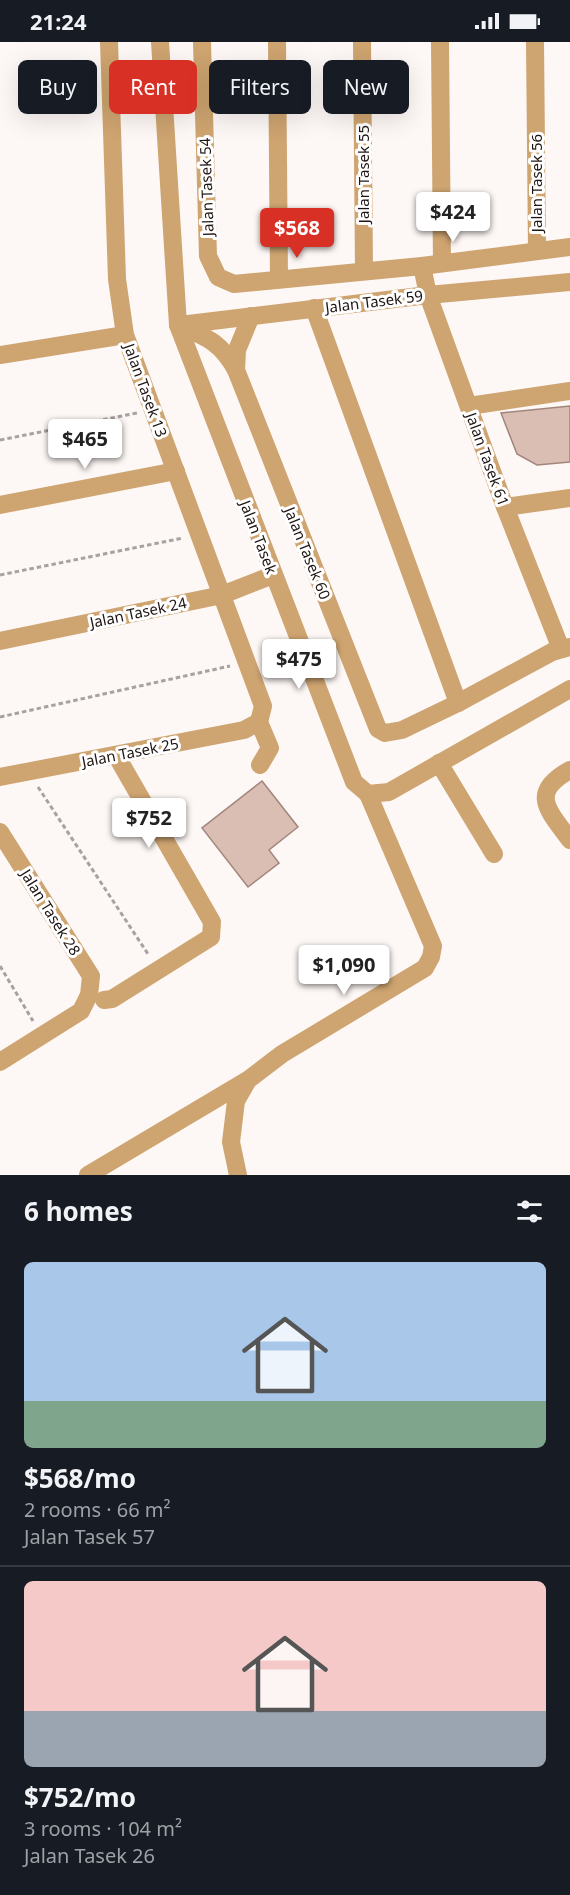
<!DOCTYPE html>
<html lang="en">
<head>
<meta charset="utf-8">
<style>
  body { margin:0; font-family:"Noto Sans",sans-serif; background:#20242c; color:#f1f3f6; height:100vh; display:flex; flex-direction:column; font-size:22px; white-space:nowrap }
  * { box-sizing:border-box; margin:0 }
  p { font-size:20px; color:#9ea1a6 }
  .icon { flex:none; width:33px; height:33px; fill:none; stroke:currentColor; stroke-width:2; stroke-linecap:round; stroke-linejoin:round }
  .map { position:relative; height:1133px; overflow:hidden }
  .side { display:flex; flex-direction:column; background:#171b24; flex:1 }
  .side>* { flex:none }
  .banner { position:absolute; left:18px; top:18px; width:534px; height:54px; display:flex; gap:12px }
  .price { position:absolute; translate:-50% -51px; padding:0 14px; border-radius:6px; background:#fff; color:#222; font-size:20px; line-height:39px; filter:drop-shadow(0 2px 3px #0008) }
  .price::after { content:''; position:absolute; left:50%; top:36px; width:18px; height:14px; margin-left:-9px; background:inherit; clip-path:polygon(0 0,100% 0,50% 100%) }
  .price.selected { background:#d93025; color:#fff }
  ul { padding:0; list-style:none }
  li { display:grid; align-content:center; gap:12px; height:318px; padding:0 24px }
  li+li { border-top:2px solid #363941 }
  li span { display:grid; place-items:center; height:186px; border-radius:9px; color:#555 }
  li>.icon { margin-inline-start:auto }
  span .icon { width:108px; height:108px; fill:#fffc; stroke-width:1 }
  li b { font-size:26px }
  h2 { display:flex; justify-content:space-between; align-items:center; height:72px; padding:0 24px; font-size:26px }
  .chip { padding:0 21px; border-radius:9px; background:#171b24; box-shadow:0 6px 24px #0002; font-size:21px; line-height:54px }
  .chip.selected { background:#d93025; color:#fff }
  .status { display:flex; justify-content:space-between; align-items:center; height:42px; padding:0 30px; background:#171b24; direction:ltr }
  .status svg { height:16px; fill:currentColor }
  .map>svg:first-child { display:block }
</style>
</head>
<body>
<div class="status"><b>21:24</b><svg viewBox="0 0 49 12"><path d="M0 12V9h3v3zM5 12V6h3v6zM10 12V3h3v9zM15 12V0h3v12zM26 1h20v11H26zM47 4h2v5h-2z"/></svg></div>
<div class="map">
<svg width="570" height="1133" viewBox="0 0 570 1133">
  <rect width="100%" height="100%" fill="#fdf7f5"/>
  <g fill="#dbbeb3" stroke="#a1867c" stroke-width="1.5">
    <path d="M570 364V420L537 423 517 412 501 371Z"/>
    <path d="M262 739 298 785 269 808 279 821 248 845 202 786Z"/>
  </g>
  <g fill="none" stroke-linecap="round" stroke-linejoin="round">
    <g stroke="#a9a19f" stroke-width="3" stroke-dasharray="4.5 3" stroke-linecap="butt">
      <path d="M0 398 137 371"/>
      <path d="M0 533 183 496"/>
      <path d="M0 675 230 624"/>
      <path d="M38 745 148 912"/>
      <path d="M0 924 33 979"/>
    </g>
    <g stroke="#cea470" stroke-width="18">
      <path d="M109 0 117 237 125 293 263 664 259 680"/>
      <path d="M160 0 178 283 354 740 368 752 389 750 570 647"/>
      <path d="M202 0 208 214 218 235 234 242 422 224 570 205"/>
      <path d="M277 0 279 237"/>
      <path d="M362 0 364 228"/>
      <path d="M440 0 442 221"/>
      <path d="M535 0 537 209"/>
      <path d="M422 224 428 253 505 465 561 607"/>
      <path d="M314 266 458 661"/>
      <path d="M178 283C206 295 221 300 236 328L378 687 385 691 402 688 458 661 552 610 570 605"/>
      <path d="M180 283 428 253 570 240"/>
      <path d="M0 313 125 293"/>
      <path d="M236 328 237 308 251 274"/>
      <path d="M469 364 570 349"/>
      <path d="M0 463 176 429"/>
      <path d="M505 465 570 456"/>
      <path d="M0 599 222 553 273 533"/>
      <path d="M259 680 270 706 260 723"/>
      <path d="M439 721 494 812"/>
      <path d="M570 728C528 751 549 769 570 798"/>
      <path d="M0 735 244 688 259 680"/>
      <path d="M0 790 91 934 89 953 81 969 0 1020"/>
      <path d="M104 958 112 957 211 895 212 880 116 713"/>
      <path d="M88 1133 246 1039"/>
      <path d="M238 1133 231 1100 236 1059 248 1038 282 1012 425 926 431 915 433 904 368 752"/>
    </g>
  </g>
  <g text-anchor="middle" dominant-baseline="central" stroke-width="6" stroke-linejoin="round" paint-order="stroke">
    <g font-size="15" fill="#1e1411" stroke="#fff">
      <text transform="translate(363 132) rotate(-90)">Jalan Tasek 55</text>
      <text transform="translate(536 141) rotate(-90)">Jalan Tasek 56</text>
      <text transform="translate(206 145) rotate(-92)">Jalan Tasek 54</text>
      <text transform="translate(374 259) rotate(-7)">Jalan Tasek 59</text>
      <text transform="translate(146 348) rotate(70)">Jalan Tasek 13</text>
      <text transform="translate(488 417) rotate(70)">Jalan Tasek 61</text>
      <text transform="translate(259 495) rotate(69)">Jalan Tasek</text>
      <text transform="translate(308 511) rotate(68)">Jalan Tasek 60</text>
      <text transform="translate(138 570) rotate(-12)">Jalan Tasek 24</text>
      <text transform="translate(130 710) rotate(-11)">Jalan Tasek 25</text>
      <text transform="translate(51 870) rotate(58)">Jalan Tasek 28</text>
    </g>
  </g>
</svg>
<b class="price" style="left:453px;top:201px">$424</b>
<b class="price selected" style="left:297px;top:217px">$568</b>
<b class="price" style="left:85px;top:428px">$465</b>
<b class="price" style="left:299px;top:648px">$475</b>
<b class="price" style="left:149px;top:807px">$752</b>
<b class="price" style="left:344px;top:954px">$1,090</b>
<div class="banner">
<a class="chip">Buy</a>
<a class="chip selected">Rent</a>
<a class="chip">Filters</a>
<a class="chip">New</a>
</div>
</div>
<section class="side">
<h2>6 homes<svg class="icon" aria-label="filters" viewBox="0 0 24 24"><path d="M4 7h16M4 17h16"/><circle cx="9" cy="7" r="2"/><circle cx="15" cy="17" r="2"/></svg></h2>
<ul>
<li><span style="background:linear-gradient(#a9c7e8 75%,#7fa58c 0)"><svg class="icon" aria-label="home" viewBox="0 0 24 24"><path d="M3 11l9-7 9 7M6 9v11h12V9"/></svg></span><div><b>$568/mo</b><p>2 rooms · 66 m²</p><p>Jalan Tasek 57</p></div></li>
<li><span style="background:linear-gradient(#f6c9c9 70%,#9aa5b1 0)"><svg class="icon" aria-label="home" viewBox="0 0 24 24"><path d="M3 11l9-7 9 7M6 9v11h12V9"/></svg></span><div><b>$752/mo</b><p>3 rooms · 104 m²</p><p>Jalan Tasek 26</p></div></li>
</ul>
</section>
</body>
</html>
